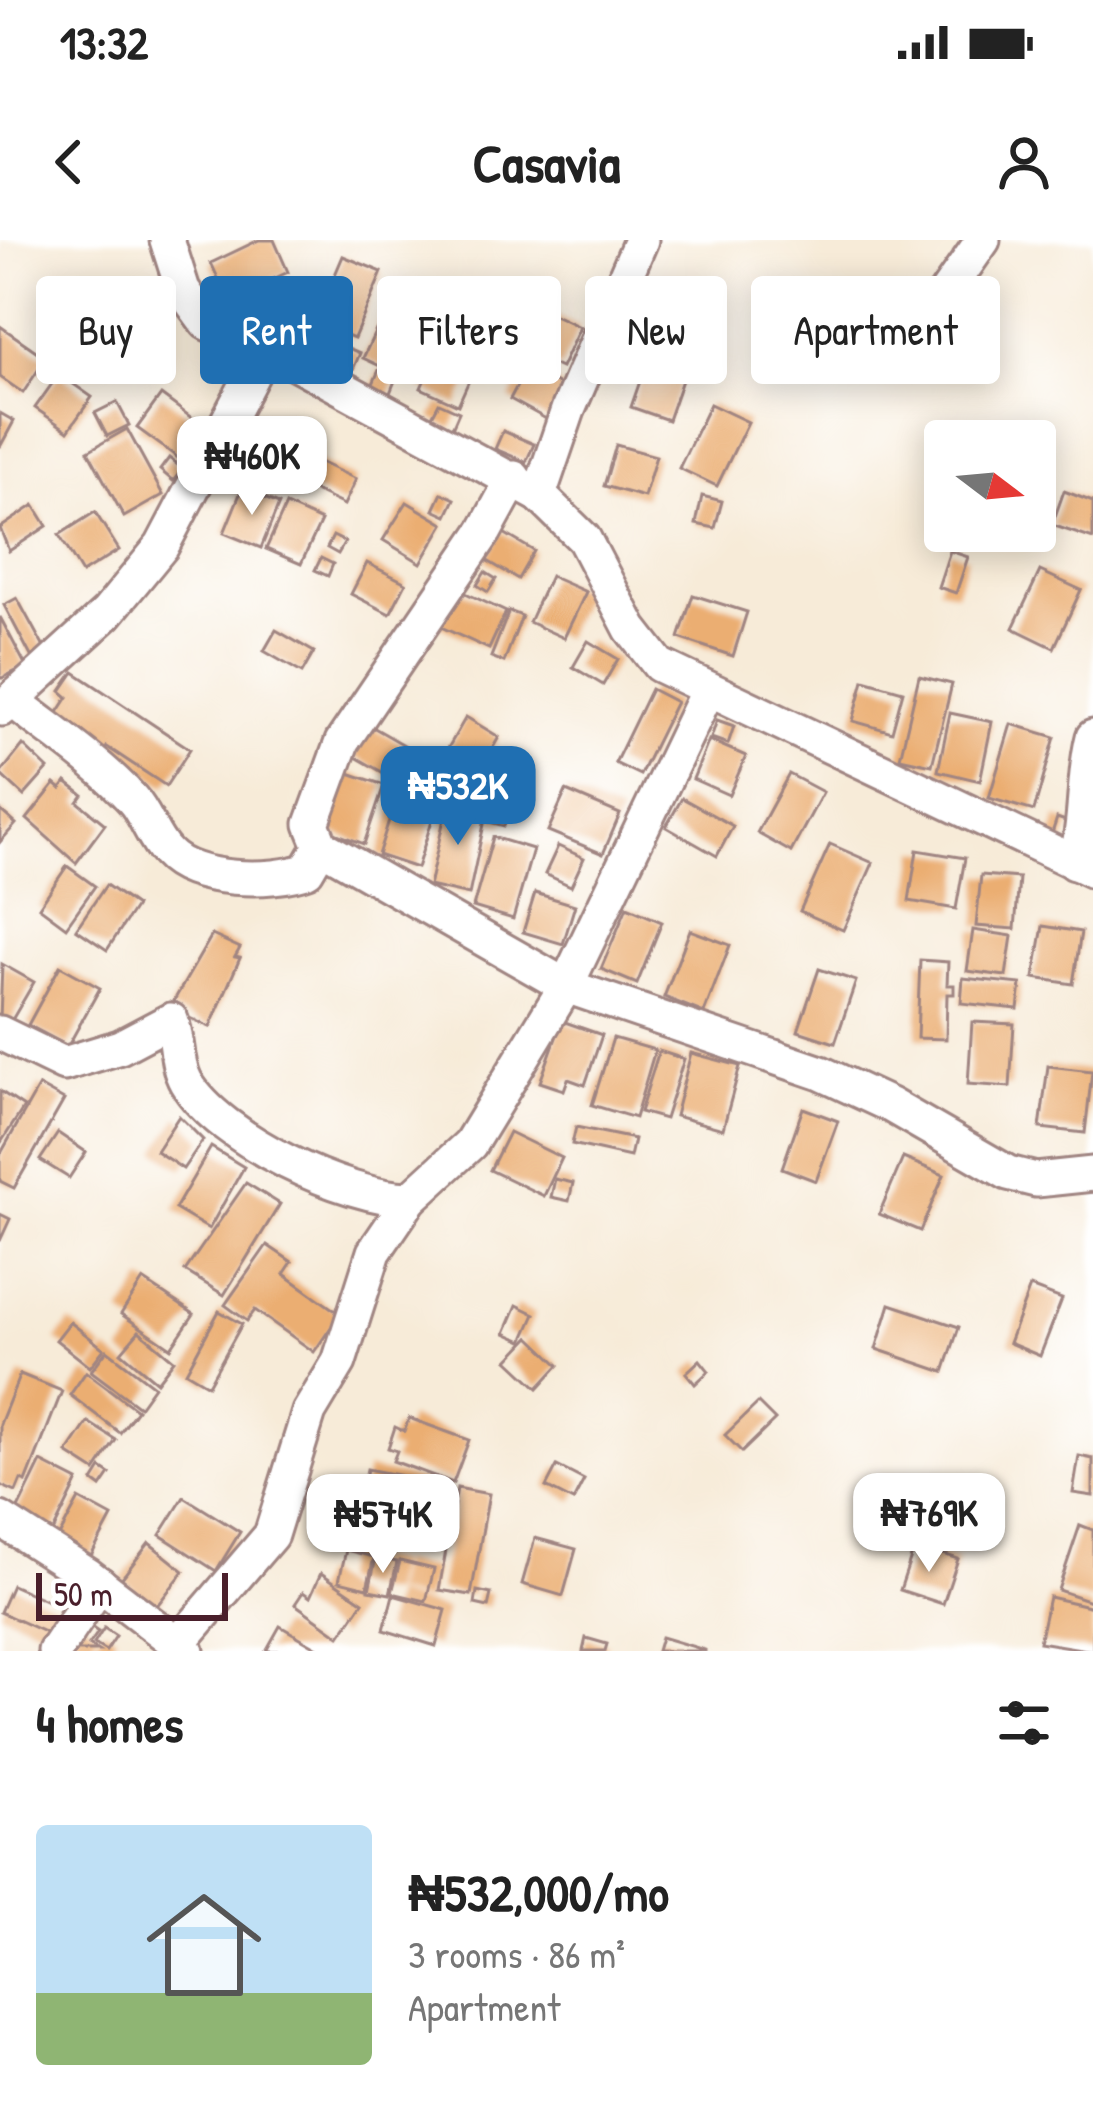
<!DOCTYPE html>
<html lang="en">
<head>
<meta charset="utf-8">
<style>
  body { margin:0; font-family:"Patrick Hand",sans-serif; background:#f6f6f6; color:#222; height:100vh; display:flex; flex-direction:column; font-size:45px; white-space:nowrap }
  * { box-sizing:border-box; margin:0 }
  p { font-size:39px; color:#767676 }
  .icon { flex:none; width:66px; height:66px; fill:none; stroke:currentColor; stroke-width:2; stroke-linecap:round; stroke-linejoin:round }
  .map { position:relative; height:1411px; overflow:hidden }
  .details { display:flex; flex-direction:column; background:#fff; flex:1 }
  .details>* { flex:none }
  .top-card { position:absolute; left:36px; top:36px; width:1023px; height:108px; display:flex; gap:24px }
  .needle { width:78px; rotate:106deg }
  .buttons { position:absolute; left:924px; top:180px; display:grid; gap:24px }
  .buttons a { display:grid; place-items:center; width:132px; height:132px; border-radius:12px; background:#fff; box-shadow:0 6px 30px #0003; font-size:60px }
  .scale { position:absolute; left:36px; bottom:30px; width:192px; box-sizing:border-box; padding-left:12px; border:6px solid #4a1f2b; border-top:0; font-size:33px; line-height:42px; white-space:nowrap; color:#4a1f2b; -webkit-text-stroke:9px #fff; paint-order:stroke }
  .price { position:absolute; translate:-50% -102px; padding:0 27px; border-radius:24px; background:#fff; color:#222; font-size:39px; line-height:78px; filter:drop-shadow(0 3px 6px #0008) }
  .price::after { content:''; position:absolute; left:50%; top:72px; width:36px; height:27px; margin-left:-18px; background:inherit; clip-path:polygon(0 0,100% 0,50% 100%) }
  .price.on { background:#1f6fb2; color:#fff }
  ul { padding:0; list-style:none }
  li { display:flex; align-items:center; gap:36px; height:300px; padding:0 36px }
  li+li { border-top:3px solid #e0e0e0 }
  li span { display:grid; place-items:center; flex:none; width:336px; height:240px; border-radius:12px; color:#555 }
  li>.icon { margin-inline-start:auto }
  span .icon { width:144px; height:144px; fill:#fffc; stroke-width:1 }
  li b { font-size:51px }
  h2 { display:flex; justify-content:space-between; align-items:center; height:144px; padding:0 36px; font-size:51px }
  .chip { padding:0 42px; border-radius:12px; background:#fff; box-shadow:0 6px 30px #0003; font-size:42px; line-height:108px }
  .chip.on { background:#1f6fb2; color:#fff }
  .status { display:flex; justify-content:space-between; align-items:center; height:84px; padding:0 60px; background:#fff; direction:ltr }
  .status svg { height:33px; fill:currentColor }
  header { display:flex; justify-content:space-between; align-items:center; height:156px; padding:0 36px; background:#fff; font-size:54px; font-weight:700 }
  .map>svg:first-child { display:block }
</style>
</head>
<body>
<div class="status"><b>13:32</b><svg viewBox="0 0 49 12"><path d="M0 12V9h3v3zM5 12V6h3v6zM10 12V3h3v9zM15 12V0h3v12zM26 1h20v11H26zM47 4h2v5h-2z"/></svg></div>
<header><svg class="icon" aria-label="back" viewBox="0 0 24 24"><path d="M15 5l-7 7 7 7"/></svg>Casavia<svg class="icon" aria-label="person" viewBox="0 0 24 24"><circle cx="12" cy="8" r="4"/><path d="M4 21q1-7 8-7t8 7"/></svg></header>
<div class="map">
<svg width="1093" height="1411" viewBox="0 0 1093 1411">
  <rect width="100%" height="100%" fill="#fff"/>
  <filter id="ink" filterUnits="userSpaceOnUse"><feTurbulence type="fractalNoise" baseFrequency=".00833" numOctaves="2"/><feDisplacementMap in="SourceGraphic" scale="24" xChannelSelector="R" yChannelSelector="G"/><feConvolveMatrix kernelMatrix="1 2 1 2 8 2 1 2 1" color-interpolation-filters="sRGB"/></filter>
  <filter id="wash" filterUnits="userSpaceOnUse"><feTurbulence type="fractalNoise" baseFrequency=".004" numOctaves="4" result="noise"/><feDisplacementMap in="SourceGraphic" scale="48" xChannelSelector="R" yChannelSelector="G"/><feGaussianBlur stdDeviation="2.7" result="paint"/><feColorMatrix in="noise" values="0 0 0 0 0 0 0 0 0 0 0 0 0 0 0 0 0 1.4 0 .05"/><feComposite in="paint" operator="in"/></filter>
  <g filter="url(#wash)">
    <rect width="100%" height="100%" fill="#f7ebd8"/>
    <g id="blocks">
      <g fill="#ebae72">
        <path d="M259 0H274L288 32 228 60 211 23Z"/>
        <path d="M343 16 382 32 354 98 315 82Z"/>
        <path d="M660 40 703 54 691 91 648 77Z"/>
        <path d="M522 60 580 87 561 128 515 107 528 79 516 74Z"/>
        <path d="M383 75 413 90 393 132 363 118Z"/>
        <path d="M0 86 46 118 23 153 0 137Z"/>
        <path d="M446 92 483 109 458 165 421 148Z"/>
        <path d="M653 104 690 117 668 180 631 167Z"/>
        <path d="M348 108 360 113 351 134 339 129Z"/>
        <path d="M527 127 565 148 548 180 510 159Z"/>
        <path d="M379 130 396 138 388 158 370 151Z"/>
        <path d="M59 134 92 157 68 191 35 168Z"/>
        <path d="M161 155 208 190 185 223 137 188Z"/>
        <path d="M117 162 129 185 107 196 95 173Z"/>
        <path d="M439 163 459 172 452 188 431 178Z"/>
        <path d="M710 164 748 182 717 246 679 228Z"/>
        <path d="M0 173 14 181 0 207Z"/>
        <path d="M127 189 163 255 124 277 88 211Z"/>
        <path d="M503 191 534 204 526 222 495 209Z"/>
        <path d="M616 205 656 216 644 257 604 246Z"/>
        <path d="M287 207 356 239 344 265 275 232Z"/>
        <path d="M169 218 183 229 173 241 160 230Z"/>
        <path d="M242 249 279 264 261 308 224 293Z"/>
        <path d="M1064 251 1093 262V299L1052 285Z"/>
        <path d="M442 253 455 259 447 276 434 270Z"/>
        <path d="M702 256 722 261 715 288 696 284Z"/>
        <path d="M407 262 444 284 421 323 383 300Z"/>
        <path d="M34 265 47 286 9 311 0 288Z"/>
        <path d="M286 265 321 281 301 324 266 309Z"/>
        <path d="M95 272 119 310 82 333 59 295Z"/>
        <path d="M502 292 534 311 518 339 486 320Z"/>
        <path d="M333 296 345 302 338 314 327 308Z"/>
        <path d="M950 311 968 317 956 353 938 347Z"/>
        <path d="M321 318 333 324 328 336 315 330Z"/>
        <path d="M367 323 406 343 390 374 351 354Z"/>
        <path d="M1040 331 1081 350 1054 408 1013 388Z"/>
        <path d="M485 332 496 339 488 352 477 345Z"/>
        <path d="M550 336 586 352 564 398 529 382Z"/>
        <path d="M457 349 506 372 489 409 439 386Z"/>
        <path d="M693 355 747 372 733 416 679 398Z"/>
        <path d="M17 358 47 413 33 420 4 365Z"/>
        <path d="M509 371 522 376 504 422 491 417Z"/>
        <path d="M0 377 26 426 0 439Z"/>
        <path d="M276 390 314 412 302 433 264 411Z"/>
        <path d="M588 401 618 419 603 445 573 427Z"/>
        <path d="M74 432 190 509 166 546 107 507 103 514 53 480 68 457 61 451Z"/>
        <path d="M919 436 952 444 932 525 900 518Z"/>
        <path d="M864 440 903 451 892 492 853 481Z"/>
        <path d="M651 449 676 462 640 535 615 523Z"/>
        <path d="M950 473 992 482 980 541 938 531Z"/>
        <path d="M466 477 499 497 473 542 440 522Z"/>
        <path d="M717 480 734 486 728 504 711 498Z"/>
        <path d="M1011 484 1055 497 1034 571 989 558Z"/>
        <path d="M371 486 406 506 389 536 354 516Z"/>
        <path d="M709 500 746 516 729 555 693 539Z"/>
        <path d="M23 505 48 529 24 556 0 534Z"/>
        <path d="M346 532 384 545 364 604 326 590Z"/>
        <path d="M789 534 823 552 791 612 757 593Z"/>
        <path d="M66 542 83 555 78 562 105 584 76 623 27 579 55 544 61 549Z"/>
        <path d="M451 542 473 551 468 562 446 554Z"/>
        <path d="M566 551 620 574 603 614 548 591Z"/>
        <path d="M517 557 528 561 521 578 510 574Z"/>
        <path d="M682 558 733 586 717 616 666 587Z"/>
        <path d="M395 561 434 574 417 628 378 615Z"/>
        <path d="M448 561 487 570 469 655 429 646Z"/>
        <path d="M0 570 16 584 0 602Z"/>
        <path d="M493 570 508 574 504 586 489 582Z"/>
        <path d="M1057 578 1071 583 1063 604 1050 599Z"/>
        <path d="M493 597 533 609 513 679 473 667Z"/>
        <path d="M830 604 873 623 843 690 800 671Z"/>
        <path d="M558 606 584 618 571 646 545 634Z"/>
        <path d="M917 610 965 618 956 669 909 661Z"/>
        <path d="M67 626 95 646 66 687 39 667Z"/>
        <path d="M981 635 1019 638 1015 689 976 686Z"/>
        <path d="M106 645 136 666 107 710 76 689Z"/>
        <path d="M535 653 575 665 563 704 523 692Z"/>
        <path d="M627 667 662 682 637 744 601 729Z"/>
        <path d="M1043 686 1081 692 1073 744 1034 738Z"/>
        <path d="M690 690 730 705 704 773 664 757Z"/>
        <path d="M973 690 1012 696 1006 736 967 731Z"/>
        <path d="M212 695 240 708 235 717 240 718 210 787 169 769Z"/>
        <path d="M920 720 948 722 947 745H954V754H947L946 799 917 798Z"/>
        <path d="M2 724 34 742 9 785 0 780Z"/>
        <path d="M60 726 100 748 68 806 28 785Z"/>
        <path d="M819 729 856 741 835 803 798 791Z"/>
        <path d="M963 738 1021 744 1018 769 961 763Z"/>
        <path d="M562 781 602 795 585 845 568 839 564 850 540 842Z"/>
        <path d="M972 782 1014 784 1010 847 968 844Z"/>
        <path d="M613 798 655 810 635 878 592 865Z"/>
        <path d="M659 811 684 819 665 879 640 872Z"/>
        <path d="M691 813 740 826 723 889 675 876Z"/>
        <path d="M1048 826 1092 831 1085 893 1040 888Z"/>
        <path d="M39 846 64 860 14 948 0 941V915Z"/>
        <path d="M0 851 24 867 0 904Z"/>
        <path d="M803 868 838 881 816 941 782 928Z"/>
        <path d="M179 876 203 900 183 929 156 911Z"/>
        <path d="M576 887 634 899 630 917 572 904Z"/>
        <path d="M509 892 562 918 544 956 490 930Z"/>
        <path d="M58 893 86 912 69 938 40 920Z"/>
        <path d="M211 907 244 927 209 989 175 969Z"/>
        <path d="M903 918 944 935 920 991 879 974Z"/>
        <path d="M555 939 573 943 569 961 551 957Z"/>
        <path d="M246 943 280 964 224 1055 185 1031Z"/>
        <path d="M0 974 10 979 0 1001Z"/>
        <path d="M267 1005 292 1022 284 1034 340 1074 314 1112 255 1070 247 1081 225 1065Z"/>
        <path d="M143 1040 194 1074 171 1108 121 1074Z"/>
        <path d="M1030 1047 1062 1059 1040 1116 1009 1103Z"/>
        <path d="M890 1064 959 1087 944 1132 876 1109Z"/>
        <path d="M517 1065 535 1074 523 1101 505 1093Z"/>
        <path d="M219 1071 242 1084 208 1145 186 1132Z"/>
        <path d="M70 1082 104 1109 90 1127 56 1100Z"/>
        <path d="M139 1091 174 1120 157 1142 121 1112Z"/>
        <path d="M530 1097 559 1125 538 1148 508 1120Z"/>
        <path d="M107 1110 154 1146 139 1167 91 1131Z"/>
        <path d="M700 1120 709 1131 695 1144 686 1133Z"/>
        <path d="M86 1132 137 1170 120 1193 70 1155Z"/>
        <path d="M20 1134 62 1151 26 1242 21 1240 16 1252 0 1245V1184Z"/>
        <path d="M758 1163 775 1180 742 1212 725 1195Z"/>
        <path d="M409 1178 469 1200 453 1243 393 1221 397 1211 388 1208 395 1187 404 1191Z"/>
        <path d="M88 1182 116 1200 95 1231 67 1213Z"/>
        <path d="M1079 1216 1093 1219V1256L1073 1253Z"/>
        <path d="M41 1222 78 1241 52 1294 15 1275Z"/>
        <path d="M557 1226 584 1240 573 1261 546 1247Z"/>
        <path d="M101 1228 110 1234 101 1247 93 1241Z"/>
        <path d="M367 1229 448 1245 442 1274 361 1257Z"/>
        <path d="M457 1248 489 1254 471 1355 439 1350Z"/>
        <path d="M184 1257 240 1292 216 1331 160 1295Z"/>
        <path d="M79 1259 112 1277 90 1318 57 1300Z"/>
        <path d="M1080 1285 1093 1290V1362L1058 1350Z"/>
        <path d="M535 1298 576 1309 563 1356 522 1344Z"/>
        <path d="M149 1303 184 1331 156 1367 121 1339Z"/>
        <path d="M915 1305 958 1319 943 1364 900 1350Z"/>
        <path d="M346 1310 374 1317 367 1348 339 1341Z"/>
        <path d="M376 1318 397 1322 390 1354 369 1350Z"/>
        <path d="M400 1321 434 1329 426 1361 392 1353Z"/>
        <path d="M321 1333 363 1362 340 1396 295 1364 303 1352 310 1357Z"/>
        <path d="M12 1345 61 1367 49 1394 0 1372Z"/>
        <path d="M477 1351 491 1354 488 1367 475 1364Z"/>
        <path d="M393 1355 446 1370 436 1406 384 1390Z"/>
        <path d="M1049 1357 1093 1367V1411L1039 1402Z"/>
        <path d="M82 1381 98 1392 89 1405 98 1411H61Z"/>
        <path d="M280 1386 323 1411H266Z"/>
        <path d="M104 1388 116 1396 106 1411 94 1404Z"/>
        <path d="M661 1397 705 1410V1411H657Z"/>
        <path d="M586 1398 607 1404 605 1411H583Z"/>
      </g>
    </g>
  </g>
  <g filter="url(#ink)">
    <use href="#blocks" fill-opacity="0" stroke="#a08582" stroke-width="3"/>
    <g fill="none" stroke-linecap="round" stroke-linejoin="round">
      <g stroke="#a08582" stroke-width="39">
        <g id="minor">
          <path d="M167 0 183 50 207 83 296 123 539 255 584 299 631 389 659 425 1093 631"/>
          <path d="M899 91 930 76 983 0"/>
          <path d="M539 255 568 170 641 0"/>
          <path d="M17 455 25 470C60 497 102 526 132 559 146 574 152 598 167 613 193 642 273 643 307 630L321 606 312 584 342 502 485 291 514 238"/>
          <path d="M2 469 107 373 162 306 264 112"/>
          <path d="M321 606 566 746 821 833 890 865 1008 933 1036 940 1093 934"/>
          <path d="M1074 623C1088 584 1082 538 1093 497"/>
          <path d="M0 793 64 824 120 807 171 780C179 800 175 823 186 842 219 899 346 958 410 959L470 904 566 746 707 452"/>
          <path d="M0 1279 89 1336 187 1411"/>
          <path d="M178 1404 271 1295 309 1172 339 1122 374 1012 410 959"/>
          <path d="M55 1411 100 1344"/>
        </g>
      </g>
      <use href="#minor" stroke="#fff" stroke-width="33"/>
    </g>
  </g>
</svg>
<div class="buttons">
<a><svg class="needle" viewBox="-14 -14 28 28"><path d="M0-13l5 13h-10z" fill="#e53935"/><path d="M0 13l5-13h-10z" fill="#767676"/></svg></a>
</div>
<div class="scale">50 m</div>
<b class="price" style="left:252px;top:278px">₦460K</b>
<b class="price on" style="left:458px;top:608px">₦532K</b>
<b class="price" style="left:929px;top:1335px">₦769K</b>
<b class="price" style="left:383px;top:1336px">₦574K</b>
<div class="top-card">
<a class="chip">Buy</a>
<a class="chip on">Rent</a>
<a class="chip">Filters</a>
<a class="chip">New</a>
<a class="chip">Apartment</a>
</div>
</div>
<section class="details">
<h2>4 homes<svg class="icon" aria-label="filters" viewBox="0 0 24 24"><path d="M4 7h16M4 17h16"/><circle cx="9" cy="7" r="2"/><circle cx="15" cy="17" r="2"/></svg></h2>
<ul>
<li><span style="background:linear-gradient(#bfe0f5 70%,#8fb573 0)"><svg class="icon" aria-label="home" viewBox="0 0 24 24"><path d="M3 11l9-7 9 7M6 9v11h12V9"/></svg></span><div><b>₦532,000/mo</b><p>3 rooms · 86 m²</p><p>Apartment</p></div></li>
</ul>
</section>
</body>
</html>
